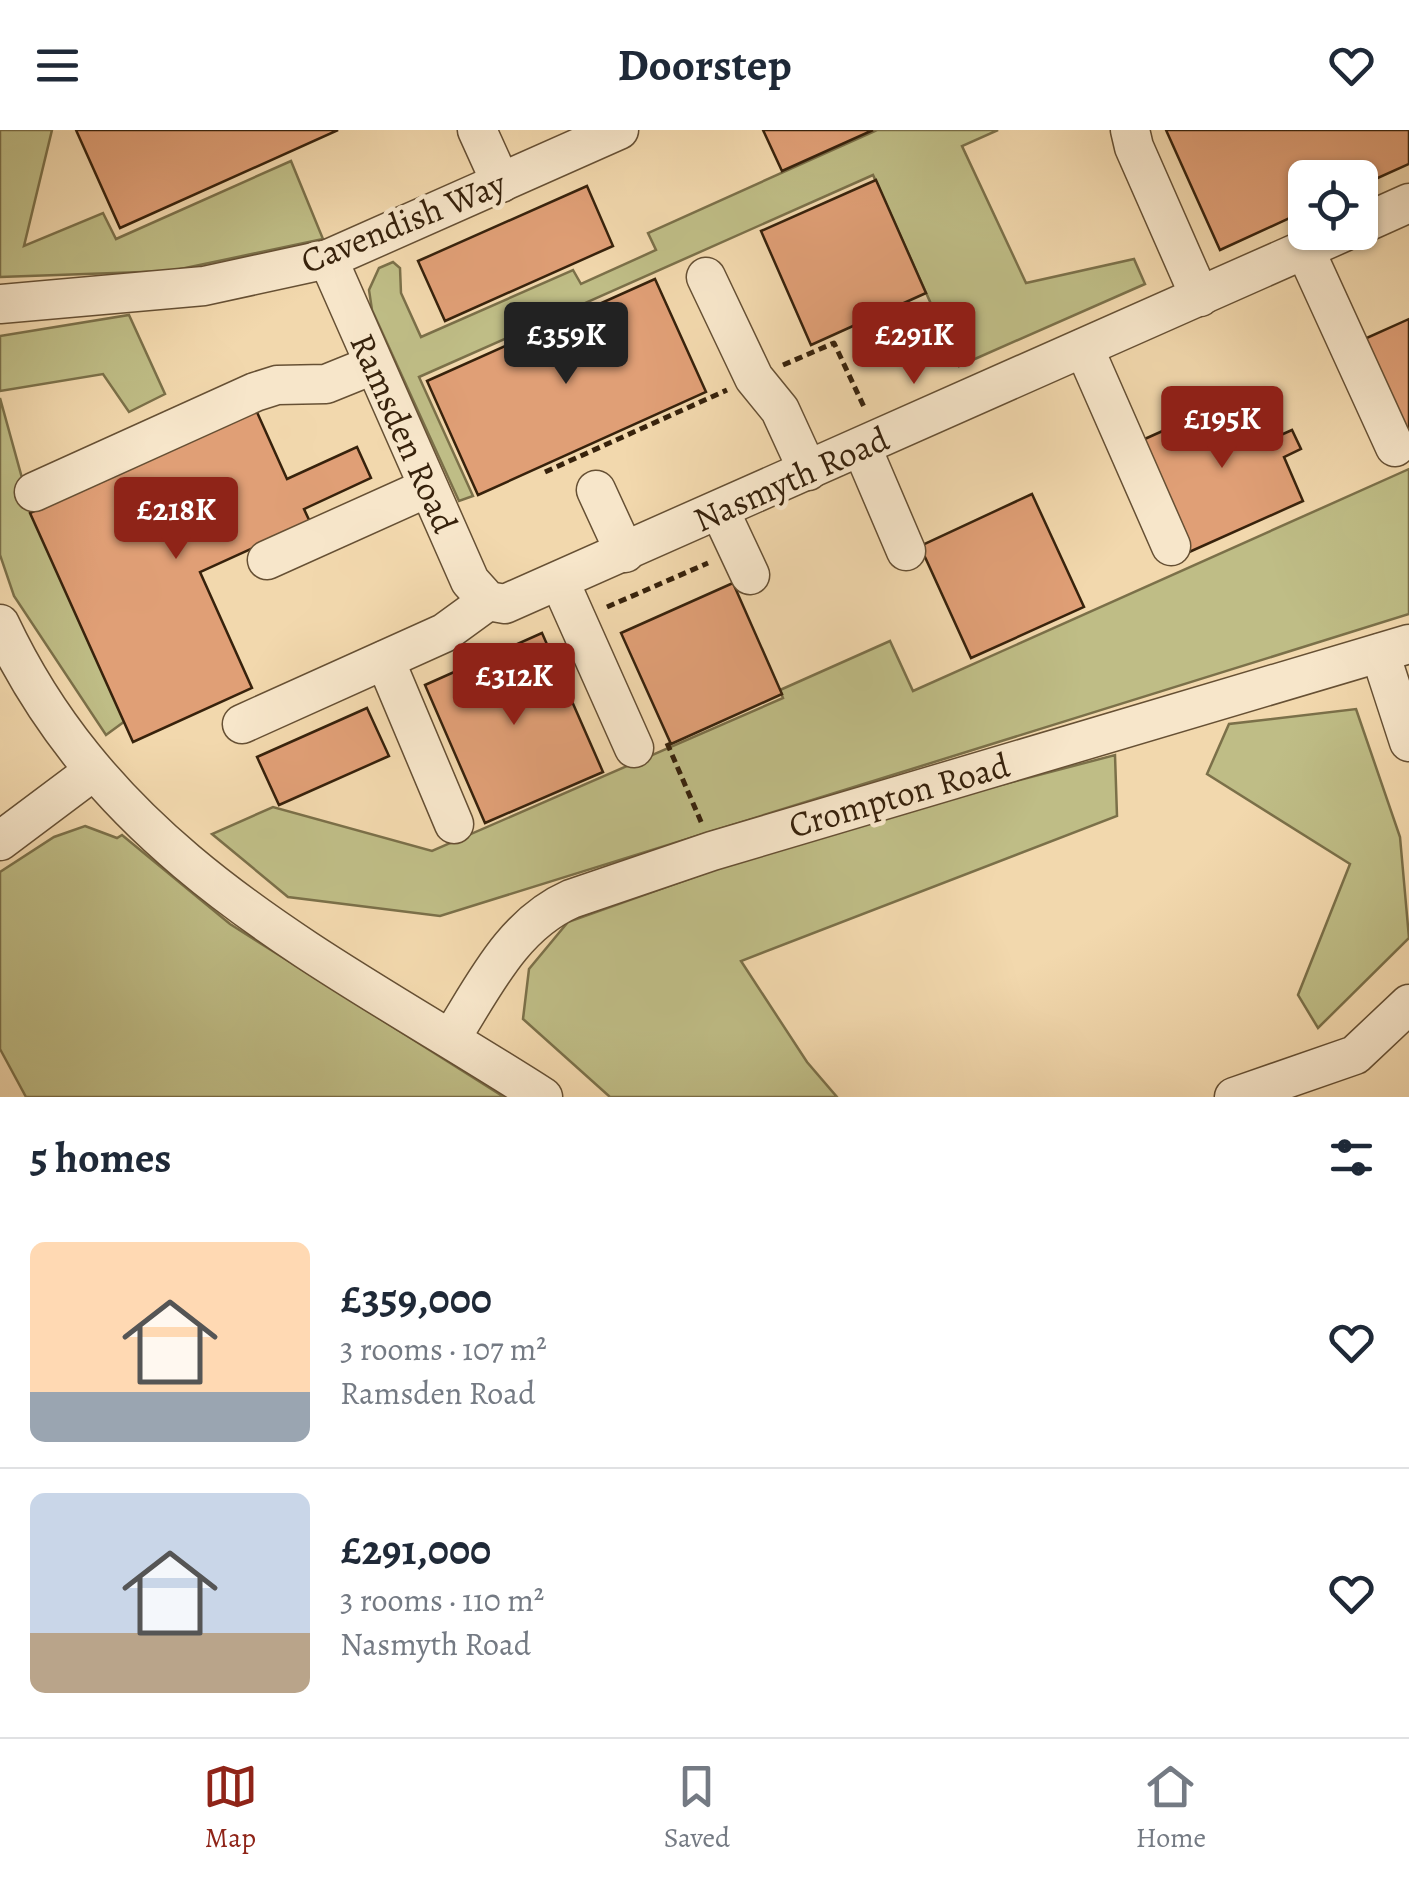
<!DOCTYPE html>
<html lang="en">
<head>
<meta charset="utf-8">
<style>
  body { margin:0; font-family:Alegreya,serif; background:#f6f6f7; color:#1f2937; height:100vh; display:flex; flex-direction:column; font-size:38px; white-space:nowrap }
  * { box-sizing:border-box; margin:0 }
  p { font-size:32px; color:#747a83 }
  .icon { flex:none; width:55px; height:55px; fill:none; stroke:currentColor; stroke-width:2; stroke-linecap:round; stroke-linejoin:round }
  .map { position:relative; height:967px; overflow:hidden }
  .sheet { display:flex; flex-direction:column; background:#fff; flex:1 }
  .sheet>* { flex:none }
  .tools { position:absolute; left:1288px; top:30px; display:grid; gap:20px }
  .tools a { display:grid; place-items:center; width:90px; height:90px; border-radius:15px; background:#fff; box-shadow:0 2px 8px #0004; font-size:50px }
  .price { position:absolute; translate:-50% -85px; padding:0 22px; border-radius:10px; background:#8f2418; color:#fff; font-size:32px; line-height:65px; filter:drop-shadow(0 2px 5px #0008) }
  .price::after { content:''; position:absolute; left:50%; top:60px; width:30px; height:22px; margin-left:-15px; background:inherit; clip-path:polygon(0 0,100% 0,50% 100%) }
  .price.selected { background:#222; color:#fff }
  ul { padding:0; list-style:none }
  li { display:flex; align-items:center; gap:30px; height:250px; padding:0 30px }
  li+li { border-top:2px solid #e0e1e3 }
  li span { display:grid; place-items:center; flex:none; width:280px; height:200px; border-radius:15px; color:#555 }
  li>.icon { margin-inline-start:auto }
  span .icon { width:120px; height:120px; fill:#fffc; stroke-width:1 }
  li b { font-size:42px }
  h2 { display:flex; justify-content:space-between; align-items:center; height:120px; padding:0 30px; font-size:42px }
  header { display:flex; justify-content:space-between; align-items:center; height:130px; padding:0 30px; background:#fff; font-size:45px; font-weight:700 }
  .tab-bar { display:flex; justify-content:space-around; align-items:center; height:140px; border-top:2px solid #e0e1e3; background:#fff; font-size:28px; color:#747a83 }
  .tab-bar a { display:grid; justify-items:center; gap:5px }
  .tab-bar .selected { color:#8f2418 }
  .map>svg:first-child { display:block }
</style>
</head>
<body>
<header><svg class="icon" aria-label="menu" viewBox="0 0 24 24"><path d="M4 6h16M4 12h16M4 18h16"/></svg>Doorstep<svg class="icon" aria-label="heart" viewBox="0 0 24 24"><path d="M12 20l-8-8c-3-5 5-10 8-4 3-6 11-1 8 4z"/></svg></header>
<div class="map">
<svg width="1409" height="967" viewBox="0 0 1409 967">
  <rect width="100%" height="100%" fill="#f2d8ad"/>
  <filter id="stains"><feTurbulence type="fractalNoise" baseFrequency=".002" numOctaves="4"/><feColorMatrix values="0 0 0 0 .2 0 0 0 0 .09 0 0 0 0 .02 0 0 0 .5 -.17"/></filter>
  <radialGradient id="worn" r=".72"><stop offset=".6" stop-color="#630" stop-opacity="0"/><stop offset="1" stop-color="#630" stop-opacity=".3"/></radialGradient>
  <g fill="#bfbd86" stroke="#7b7049" stroke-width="2.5">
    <path d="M0 0H52L24 116 103 83 116 109 291 31 323 109 171 141 0 147Z"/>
    <path d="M877 0H998L962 16 1026 153 1134 129 1145 154 959 236 873 45 419 247 473 366 459 371 372 180 369 160 379 138 393 132 400 138 401 163 421 207 573 140 581 154 656 120 648 103Z"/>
    <path d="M129 185 165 264 129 282 103 244 0 261V206Z"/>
    <path d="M0 268 30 377 125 591 106 605 14 466 0 425Z"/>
    <path d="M1409 339V484L440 786 288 767 212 704 273 677 432 721 783 568 780 560 890 511 913 561Z"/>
    <path d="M1356 579 1400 707 1409 808 1318 898 1298 865 1350 734 1207 644 1229 594Z"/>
    <path d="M1115 625 1117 686 741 831 807 932 837 967H610L523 889 529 839 568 792 818 703Z"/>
    <path d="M85 696 117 708 122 705 230 794 504 967H26L0 919V742L54 707Z"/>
  </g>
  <g fill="#e09f76" stroke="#37220c" stroke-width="2.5">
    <path d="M76 0H338L120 98Z"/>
    <path d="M763 0H873L782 41Z"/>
    <path d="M1166 0H1409V34L1360 56V48H1305V81L1220 120Z"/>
    <path d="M876 50 926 163 811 215 761 101Z"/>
    <path d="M587 56 613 116 445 191 418 131Z"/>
    <path d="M655 149 706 262 478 365 427 251Z"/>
    <path d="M1409 189V321L1360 211Z"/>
    <path d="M1252 261 1274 308 1292 300 1301 319 1284 327 1303 371 1187 423 1138 312Z"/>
    <path d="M256 280 287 349 357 317 371 348 304 379 310 392 200 442 252 558 133 612 30 383Z"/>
    <path d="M1032 364 1084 477 971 528 920 416Z"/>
    <path d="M733 453 782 564 671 614 621 503Z"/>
    <path d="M542 503 603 642 485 693 425 555Z"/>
    <path d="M367 578 389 626 279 675 257 627Z"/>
  </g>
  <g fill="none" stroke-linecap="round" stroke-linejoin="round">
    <g stroke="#665034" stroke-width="41">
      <g id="minor">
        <path d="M477 0 501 53"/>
        <path d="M1130 0 1134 17 1200 167"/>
        <path d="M1360 95 1409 73"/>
        <path d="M1305 120 1395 317"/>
        <path d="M328 129 470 451 488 471 505 474 1344 102"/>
        <path d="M706 147 754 248 780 280 808 341"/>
        <path d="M0 174 204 156 328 129 619 0"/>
        <path d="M1084 218 1171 416"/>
        <path d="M862 318 906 421"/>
        <path d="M596 360 625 423"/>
        <path d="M34 362 255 262 277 255 326 254 373 235"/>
        <path d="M720 381 750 445"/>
        <path d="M267 430 427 358"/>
        <path d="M560 452 634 618"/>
        <path d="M0 494C113 734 331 831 543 967"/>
        <path d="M1380 523 1409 612"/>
        <path d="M385 530 454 694"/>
        <path d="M242 594 444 503 488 471"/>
        <path d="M0 711 92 642"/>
        <path d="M451 908C484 856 512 795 571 769L712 721 1409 514"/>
        <path d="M1234 967 1355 925 1409 874"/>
      </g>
    </g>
    <g stroke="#37220c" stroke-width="5" stroke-dasharray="8 5" stroke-linecap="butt">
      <path d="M783 235 834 213 865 279"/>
      <path d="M545 342 727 260"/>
      <path d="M607 477 708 433"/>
      <path d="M667 613 702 694"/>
    </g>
    <use href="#minor" stroke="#f7e6ca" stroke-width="38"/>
  </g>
  <g text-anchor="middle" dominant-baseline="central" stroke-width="9" stroke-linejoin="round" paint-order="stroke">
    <g font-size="35" fill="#37220c" stroke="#f7e6ca">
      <text transform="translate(403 92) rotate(-22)">Cavendish Way</text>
      <text transform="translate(404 303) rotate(66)">Ramsden Road</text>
      <text transform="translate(791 349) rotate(-24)">Nasmyth Road</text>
      <text transform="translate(899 665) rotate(-16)">Crompton Road</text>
    </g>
  </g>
  <rect width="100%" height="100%" filter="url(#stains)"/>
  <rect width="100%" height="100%" fill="url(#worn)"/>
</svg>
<div class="tools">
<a><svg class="icon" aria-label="locate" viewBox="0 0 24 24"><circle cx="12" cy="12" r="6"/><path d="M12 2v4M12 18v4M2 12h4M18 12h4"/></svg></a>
</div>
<b class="price selected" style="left:566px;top:257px">£359K</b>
<b class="price" style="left:914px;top:257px">£291K</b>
<b class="price" style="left:1222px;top:341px">£195K</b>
<b class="price" style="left:176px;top:432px">£218K</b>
<b class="price" style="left:514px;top:598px">£312K</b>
</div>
<section class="sheet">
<h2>5 homes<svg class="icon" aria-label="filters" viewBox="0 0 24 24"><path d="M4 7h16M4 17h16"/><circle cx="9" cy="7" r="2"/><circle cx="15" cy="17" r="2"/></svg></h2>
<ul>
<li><span style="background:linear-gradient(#ffd9b3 75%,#9aa5b1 0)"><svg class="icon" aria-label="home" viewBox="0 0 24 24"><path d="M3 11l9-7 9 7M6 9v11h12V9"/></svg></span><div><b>£359,000</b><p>3 rooms · 107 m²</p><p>Ramsden Road</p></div><svg class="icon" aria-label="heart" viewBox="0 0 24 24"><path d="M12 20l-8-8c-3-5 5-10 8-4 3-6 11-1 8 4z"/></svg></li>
<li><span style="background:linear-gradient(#c9d6e8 70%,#b9a48a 0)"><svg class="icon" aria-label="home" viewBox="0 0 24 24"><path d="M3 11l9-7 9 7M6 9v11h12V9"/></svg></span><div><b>£291,000</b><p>3 rooms · 110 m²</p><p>Nasmyth Road</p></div><svg class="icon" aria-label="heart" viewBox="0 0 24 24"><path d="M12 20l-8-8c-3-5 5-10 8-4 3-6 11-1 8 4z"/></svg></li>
</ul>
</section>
<nav class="tab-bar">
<a class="selected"><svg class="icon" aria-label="map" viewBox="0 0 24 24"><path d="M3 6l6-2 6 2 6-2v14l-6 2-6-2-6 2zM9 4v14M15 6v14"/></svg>Map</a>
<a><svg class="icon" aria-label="saved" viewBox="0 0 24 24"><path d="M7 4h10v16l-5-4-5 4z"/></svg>Saved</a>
<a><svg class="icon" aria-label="home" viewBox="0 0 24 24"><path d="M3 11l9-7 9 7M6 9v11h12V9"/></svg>Home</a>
</nav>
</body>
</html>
